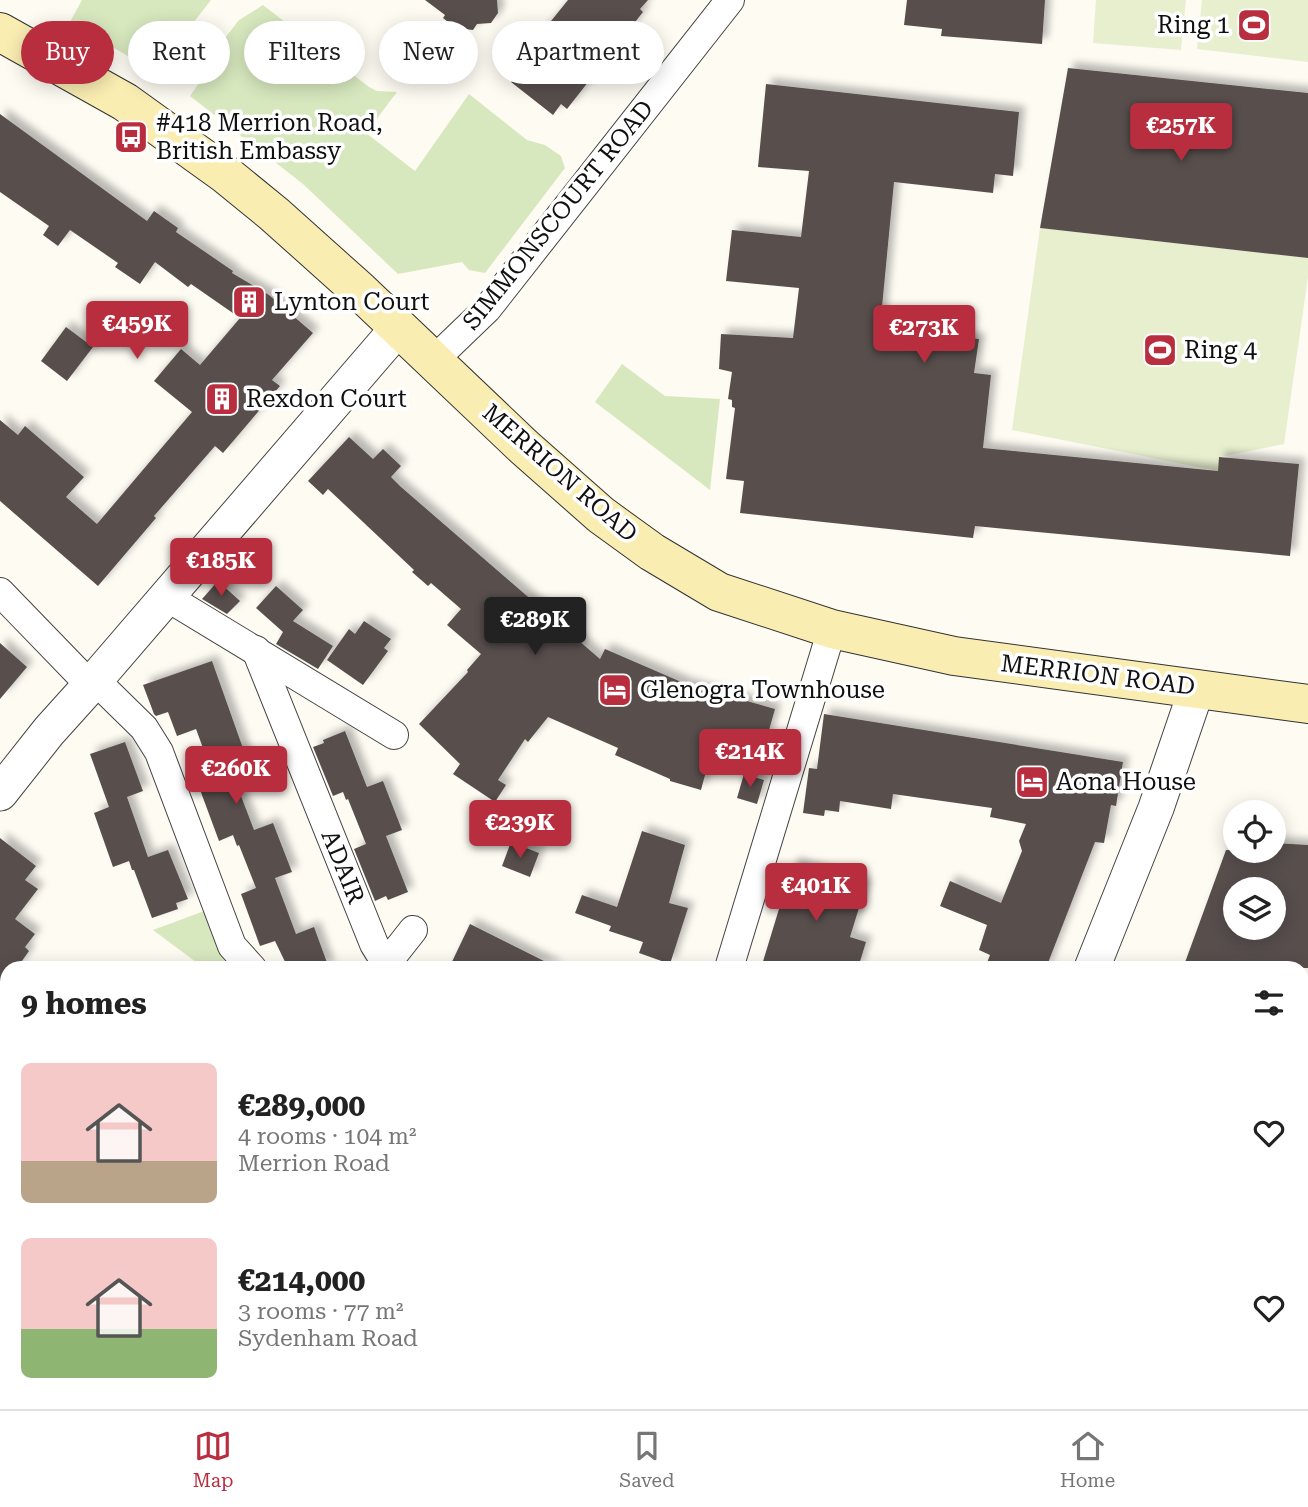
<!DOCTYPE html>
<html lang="en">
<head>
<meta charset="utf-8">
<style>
  body { margin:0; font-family:"Roboto Serif",serif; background:#f2f2f2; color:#222; height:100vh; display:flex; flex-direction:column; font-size:26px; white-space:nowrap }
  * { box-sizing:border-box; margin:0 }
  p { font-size:23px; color:#767676 }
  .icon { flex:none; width:38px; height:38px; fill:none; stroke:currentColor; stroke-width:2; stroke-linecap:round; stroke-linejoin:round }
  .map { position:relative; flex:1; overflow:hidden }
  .sheet { position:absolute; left:0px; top:961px; width:1309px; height:450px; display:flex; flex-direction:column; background:#fff; border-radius:21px 21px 0 0; box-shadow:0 4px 18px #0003 }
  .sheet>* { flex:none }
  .banner { position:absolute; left:21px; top:21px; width:700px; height:63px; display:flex; gap:14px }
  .buttons { position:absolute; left:1223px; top:800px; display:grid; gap:14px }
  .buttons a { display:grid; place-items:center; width:63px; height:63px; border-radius:50%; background:#fff; box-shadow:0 4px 18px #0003; font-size:35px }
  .price { position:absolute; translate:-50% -60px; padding:0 16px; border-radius:7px; background:#b92e3f; color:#fff; font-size:23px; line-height:46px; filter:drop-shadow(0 2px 4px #0008) }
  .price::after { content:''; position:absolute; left:50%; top:42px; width:21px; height:16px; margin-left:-10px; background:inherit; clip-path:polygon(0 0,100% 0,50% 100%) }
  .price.current { background:#222; color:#fff }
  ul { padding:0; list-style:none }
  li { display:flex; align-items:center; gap:21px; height:175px; padding:0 21px }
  li span { display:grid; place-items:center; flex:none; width:196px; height:140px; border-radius:10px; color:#555 }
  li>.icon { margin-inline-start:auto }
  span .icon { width:84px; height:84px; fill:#fffc; stroke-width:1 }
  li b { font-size:30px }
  h2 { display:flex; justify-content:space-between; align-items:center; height:84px; padding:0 21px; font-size:30px }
  .tag { padding:0 24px; border-radius:32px; background:#fff; box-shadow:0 4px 18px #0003; font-size:24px; line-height:63px }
  .tag.current { background:#b92e3f; color:#fff }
  .menu { display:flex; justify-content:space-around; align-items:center; height:98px; border-top:2px solid #e0e0e0; background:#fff; font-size:19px; color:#767676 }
  .menu a { display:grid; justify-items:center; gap:4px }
  .menu .current { color:#b92e3f }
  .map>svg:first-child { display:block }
</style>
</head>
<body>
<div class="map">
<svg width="1308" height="1409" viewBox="0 0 1308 1409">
  <defs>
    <filter id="shadow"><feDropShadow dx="6" dy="-6" stdDeviation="3.5" flood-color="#0004"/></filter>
  </defs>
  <rect width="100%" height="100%" fill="#fefbf3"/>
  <g fill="#d7e8be">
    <path d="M82 0H211L155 72 70 22Z"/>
    <path d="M263 5 369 87 377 91 397 92 366 133 415 171 469 94 527 140 545 145 561 156 565 168 485 273 469 270 462 262 398 274 303 184 190 96 210 67 222 42 239 20Z"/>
    <path d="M622 364 665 396 720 399 710 490 595 402Z"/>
    <path d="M207 910 237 968H204L153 930Z"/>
  </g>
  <g fill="#e7efcf">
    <path d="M1096 0H1186L1181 50 1093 43Z"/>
    <path d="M1202 0H1308V62L1197 49Z"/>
    <path d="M1040 228 1308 258V277L1284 444 1220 457 1218 471 1012 430Z"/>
    <path d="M217 1404H672L668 1409H225Z"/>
  </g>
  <g fill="#58504d" fill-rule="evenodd" filter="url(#shadow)">
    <path d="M425 0H497L498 13 491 23 477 24 473 30 464 29 462 33 443 18 445 15Z"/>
    <path d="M568 0H648L640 9 643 12 567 109 561 104 553 115 511 82 520 72 514 67Z"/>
    <path d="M907 0H1045L1042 44 941 36 942 29 904 25Z"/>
    <path d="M1068 68 1308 93V258L1040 228Z"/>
    <path d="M766 84 1019 112 1013 176 995 174 993 193 894 182 880 328 979 339 974 373 991 375 983 448 1218 471 1219 457 1299 464 1290 556 975 526 973 538 740 513 744 481 726 479 735 408 732 407V400L728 399 732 372 719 369 721 334 793 338 799 288 726 281 732 230 801 237 809 171 758 167Z"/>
    <path d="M0 114 147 221 154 211 178 228 176 232 233 271 232 273 269 295 313 333 272 380 280 386 223 453 215 446 154 516 156 518 98 586 0 501V420L18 435 25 426 84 477 66 497 97 524 192 412 154 381 181 349 200 365 240 318 191 284 188 287 155 262 140 284 115 267 118 263 70 230 58 246 43 235 49 226 0 192Z"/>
    <path d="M66 327 93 347 67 381 41 361Z"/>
    <path d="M349 437 373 459 383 449 401 466 391 477 401 487 600 659 605 649 686 684 775 709 760 762 712 749 701 790 670 781V779L615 755 618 748 548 717 528 742 525 739 498 780 506 785 495 802 453 774 460 764 419 724 468 672 467 670 481 654 447 625 461 609 431 583 428 586 412 572 414 570 328 489 323 495 308 481Z"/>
    <path d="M218 581 240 601 227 614 202 599Z"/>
    <path d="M276 586 303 610 293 621 333 646 318 669 276 644 283 632 256 608Z"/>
    <path d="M364 621 391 639 384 648 388 651 363 685 327 660 349 629 355 634Z"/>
    <path d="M0 643 27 667 0 699Z"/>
    <path d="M212 661 250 768 233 775 254 830 273 823 292 872 275 878 296 934 314 927 329 968H288L275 941 260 946 241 894 256 888 239 845 237 846 233 835 219 841 199 787 215 781 196 729 177 736 168 712 156 716 154 714 143 685Z"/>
    <path d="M824 714 1123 762 1116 806 1111 805 1104 843 1095 842 1046 968H985L990 955 979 950 987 925 940 906 950 881 1001 903 1022 851 1019 841 1026 824 990 817 992 808 893 794 891 809 840 801 839 812 825 810 824 816 803 813 809 768 817 769Z"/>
    <path d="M345 731 367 787 383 781 402 830 386 836 408 892 388 900 386 896 375 901 354 849 366 844 348 799 346 800 343 792 333 796 313 747 324 743 323 740Z"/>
    <path d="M125 742 143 791 127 797 148 857 168 850 188 899 176 903 178 909 152 918 134 870H132L129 861 113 867 94 813 109 807 90 754Z"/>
    <path d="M744 774 764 780 757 804 737 798Z"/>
    <path d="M642 831 685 845 669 903 688 908 670 964 639 953 643 942 609 931 611 926 575 913 582 895 617 907Z"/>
    <path d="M0 838 36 866 25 880 38 889 15 919 35 934 25 947 29 951 17 968H7V981L0 991Z"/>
    <path d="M511 842 539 853 530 877 502 866Z"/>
    <path d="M1274 843 1308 845V968H1183L1226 850H1274ZM1236 889H1274V928H1236Z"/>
    <path d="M793 863 866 885 850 937 866 942 858 968H761Z"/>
    <path d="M470 924 558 968H449Z"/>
  </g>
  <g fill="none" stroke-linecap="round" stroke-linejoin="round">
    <g stroke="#434343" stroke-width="30">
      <g id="minor">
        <path d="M434 360 487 309 730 0"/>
        <path d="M0 592 90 685"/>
        <path d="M165 596 394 735"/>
        <path d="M256 650 374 944 387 965"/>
        <path d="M95 680 144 728 159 752 232 946 252 968"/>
        <path d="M383 968 413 930"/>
        <path d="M729 968 832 629"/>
        <path d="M0 1058 7 1064"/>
        <path d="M0 1357 7 1361"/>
        <path d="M75 1404 79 1409"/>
      </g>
    </g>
    <g stroke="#434343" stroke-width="37">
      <g id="tertiary">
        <path d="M0 793 49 731 95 680 399 327"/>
        <path d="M1092 968 1156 808 1197 688"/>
        <path d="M982 1404V1409"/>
      </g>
    </g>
    <g stroke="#323232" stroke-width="40">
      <path id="secondary" d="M0 32 125 102 225 174 274 214 360 291 524 447 601 515 652 552 719 592 832 629 954 656 1308 704"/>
    </g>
    <use href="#minor" stroke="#fff" stroke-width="28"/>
    <use href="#tertiary" stroke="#fff" stroke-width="35"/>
    <use href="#secondary" stroke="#faedb2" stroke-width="38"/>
    <g stroke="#b92e3f" stroke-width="8">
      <g id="rail">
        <path d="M0 1277 7 1282"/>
        <path d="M0 1291 7 1295"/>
        <path d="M165 1404 173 1409"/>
        <path d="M188 1404 196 1409"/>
      </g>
    </g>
    <use href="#rail" stroke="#fff" stroke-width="5" stroke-dasharray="16" stroke-linecap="butt"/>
  </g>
  <defs>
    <g id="stadium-square" transform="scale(1.75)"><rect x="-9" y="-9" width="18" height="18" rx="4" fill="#b92e3f" stroke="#fff"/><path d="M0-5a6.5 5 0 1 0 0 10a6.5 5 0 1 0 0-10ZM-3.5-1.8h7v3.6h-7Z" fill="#fff"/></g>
    <g id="bus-square" transform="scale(1.75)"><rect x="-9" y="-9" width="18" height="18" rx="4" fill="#b92e3f" stroke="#fff"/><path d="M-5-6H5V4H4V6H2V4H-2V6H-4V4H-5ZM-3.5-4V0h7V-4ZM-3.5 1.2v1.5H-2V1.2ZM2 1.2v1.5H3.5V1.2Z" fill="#fff"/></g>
    <g id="building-square" transform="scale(1.75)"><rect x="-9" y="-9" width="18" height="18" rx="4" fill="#b92e3f" stroke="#fff"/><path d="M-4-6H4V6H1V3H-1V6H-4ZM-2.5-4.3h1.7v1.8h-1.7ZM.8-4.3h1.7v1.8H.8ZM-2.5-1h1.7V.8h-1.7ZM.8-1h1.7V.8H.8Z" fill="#fff"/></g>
    <g id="hotel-square" transform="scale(1.75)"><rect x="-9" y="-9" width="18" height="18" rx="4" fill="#b92e3f" stroke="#fff"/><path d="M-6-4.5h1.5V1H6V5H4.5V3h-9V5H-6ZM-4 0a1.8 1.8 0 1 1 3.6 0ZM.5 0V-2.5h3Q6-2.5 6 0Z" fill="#fff"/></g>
  </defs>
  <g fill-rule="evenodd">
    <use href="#stadium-square" x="1254" y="25"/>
    <use href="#bus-square" x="131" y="137"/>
    <use href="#building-square" x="249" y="302"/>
    <use href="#stadium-square" x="1160" y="350"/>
    <use href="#building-square" x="222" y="399"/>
    <use href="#hotel-square" x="615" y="690"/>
    <use href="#hotel-square" x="1032" y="782"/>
  </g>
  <g text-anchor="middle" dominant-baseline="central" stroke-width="7" stroke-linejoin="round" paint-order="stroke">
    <g font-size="24" fill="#101010" stroke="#fff" text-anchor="start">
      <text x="1230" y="25" text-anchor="end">Ring 1</text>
      <text x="156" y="123">#418 Merrion Road,<tspan x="156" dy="28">British Embassy</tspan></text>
      <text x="274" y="302">Lynton Court</text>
      <text x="1184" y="350">Ring 4</text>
      <text x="246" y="399">Rexdon Court</text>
      <text x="640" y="690">Glenogra Townhouse</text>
      <text x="1056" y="782">Aona House</text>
    </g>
    <g font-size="24" fill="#101010" stroke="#fff">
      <text transform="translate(558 215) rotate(-51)">SIMMONSCOURT ROAD</text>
      <text transform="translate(560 473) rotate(41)">MERRION ROAD</text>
      <text transform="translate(1098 675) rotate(7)">MERRION ROAD</text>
      <text transform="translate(343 867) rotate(68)">ADAIR</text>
    </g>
  </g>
</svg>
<div class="buttons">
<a><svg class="icon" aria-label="locate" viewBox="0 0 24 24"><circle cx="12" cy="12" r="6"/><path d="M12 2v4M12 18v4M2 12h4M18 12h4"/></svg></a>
<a><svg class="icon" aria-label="layers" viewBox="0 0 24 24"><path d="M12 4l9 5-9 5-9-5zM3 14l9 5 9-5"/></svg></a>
</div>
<b class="price" style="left:1181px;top:163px">€257K</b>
<b class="price" style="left:137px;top:361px">€459K</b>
<b class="price" style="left:924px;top:365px">€273K</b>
<b class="price" style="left:221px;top:598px">€185K</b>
<b class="price current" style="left:535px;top:657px">€289K</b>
<b class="price" style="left:750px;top:789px">€214K</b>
<b class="price" style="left:236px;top:806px">€260K</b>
<b class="price" style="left:520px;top:860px">€239K</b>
<b class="price" style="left:816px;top:923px">€401K</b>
<div class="banner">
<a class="tag current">Buy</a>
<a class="tag">Rent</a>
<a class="tag">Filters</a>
<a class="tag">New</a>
<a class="tag">Apartment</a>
</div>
<section class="sheet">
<h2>9 homes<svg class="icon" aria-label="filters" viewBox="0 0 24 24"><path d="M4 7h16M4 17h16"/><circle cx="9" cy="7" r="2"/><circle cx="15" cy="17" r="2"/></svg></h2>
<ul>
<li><span style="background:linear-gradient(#f6c9c9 70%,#b9a48a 0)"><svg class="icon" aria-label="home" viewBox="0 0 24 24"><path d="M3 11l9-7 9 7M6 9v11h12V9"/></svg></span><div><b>€289,000</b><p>4 rooms · 104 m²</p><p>Merrion Road</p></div><svg class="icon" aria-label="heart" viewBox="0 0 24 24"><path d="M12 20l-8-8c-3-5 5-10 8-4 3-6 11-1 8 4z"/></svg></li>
<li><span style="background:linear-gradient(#f6c9c9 65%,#8fb573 0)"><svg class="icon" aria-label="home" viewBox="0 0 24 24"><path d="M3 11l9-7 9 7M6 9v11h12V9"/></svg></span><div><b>€214,000</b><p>3 rooms · 77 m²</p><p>Sydenham Road</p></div><svg class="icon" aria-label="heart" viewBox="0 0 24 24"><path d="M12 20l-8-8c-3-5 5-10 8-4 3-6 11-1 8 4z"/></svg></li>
</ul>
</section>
</div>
<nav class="menu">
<a class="current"><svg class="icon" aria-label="map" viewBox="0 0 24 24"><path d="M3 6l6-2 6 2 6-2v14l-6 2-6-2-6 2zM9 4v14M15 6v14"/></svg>Map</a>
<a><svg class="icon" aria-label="saved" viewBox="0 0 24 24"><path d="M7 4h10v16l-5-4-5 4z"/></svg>Saved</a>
<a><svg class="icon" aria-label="home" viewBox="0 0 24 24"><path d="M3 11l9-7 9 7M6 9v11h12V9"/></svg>Home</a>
</nav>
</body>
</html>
